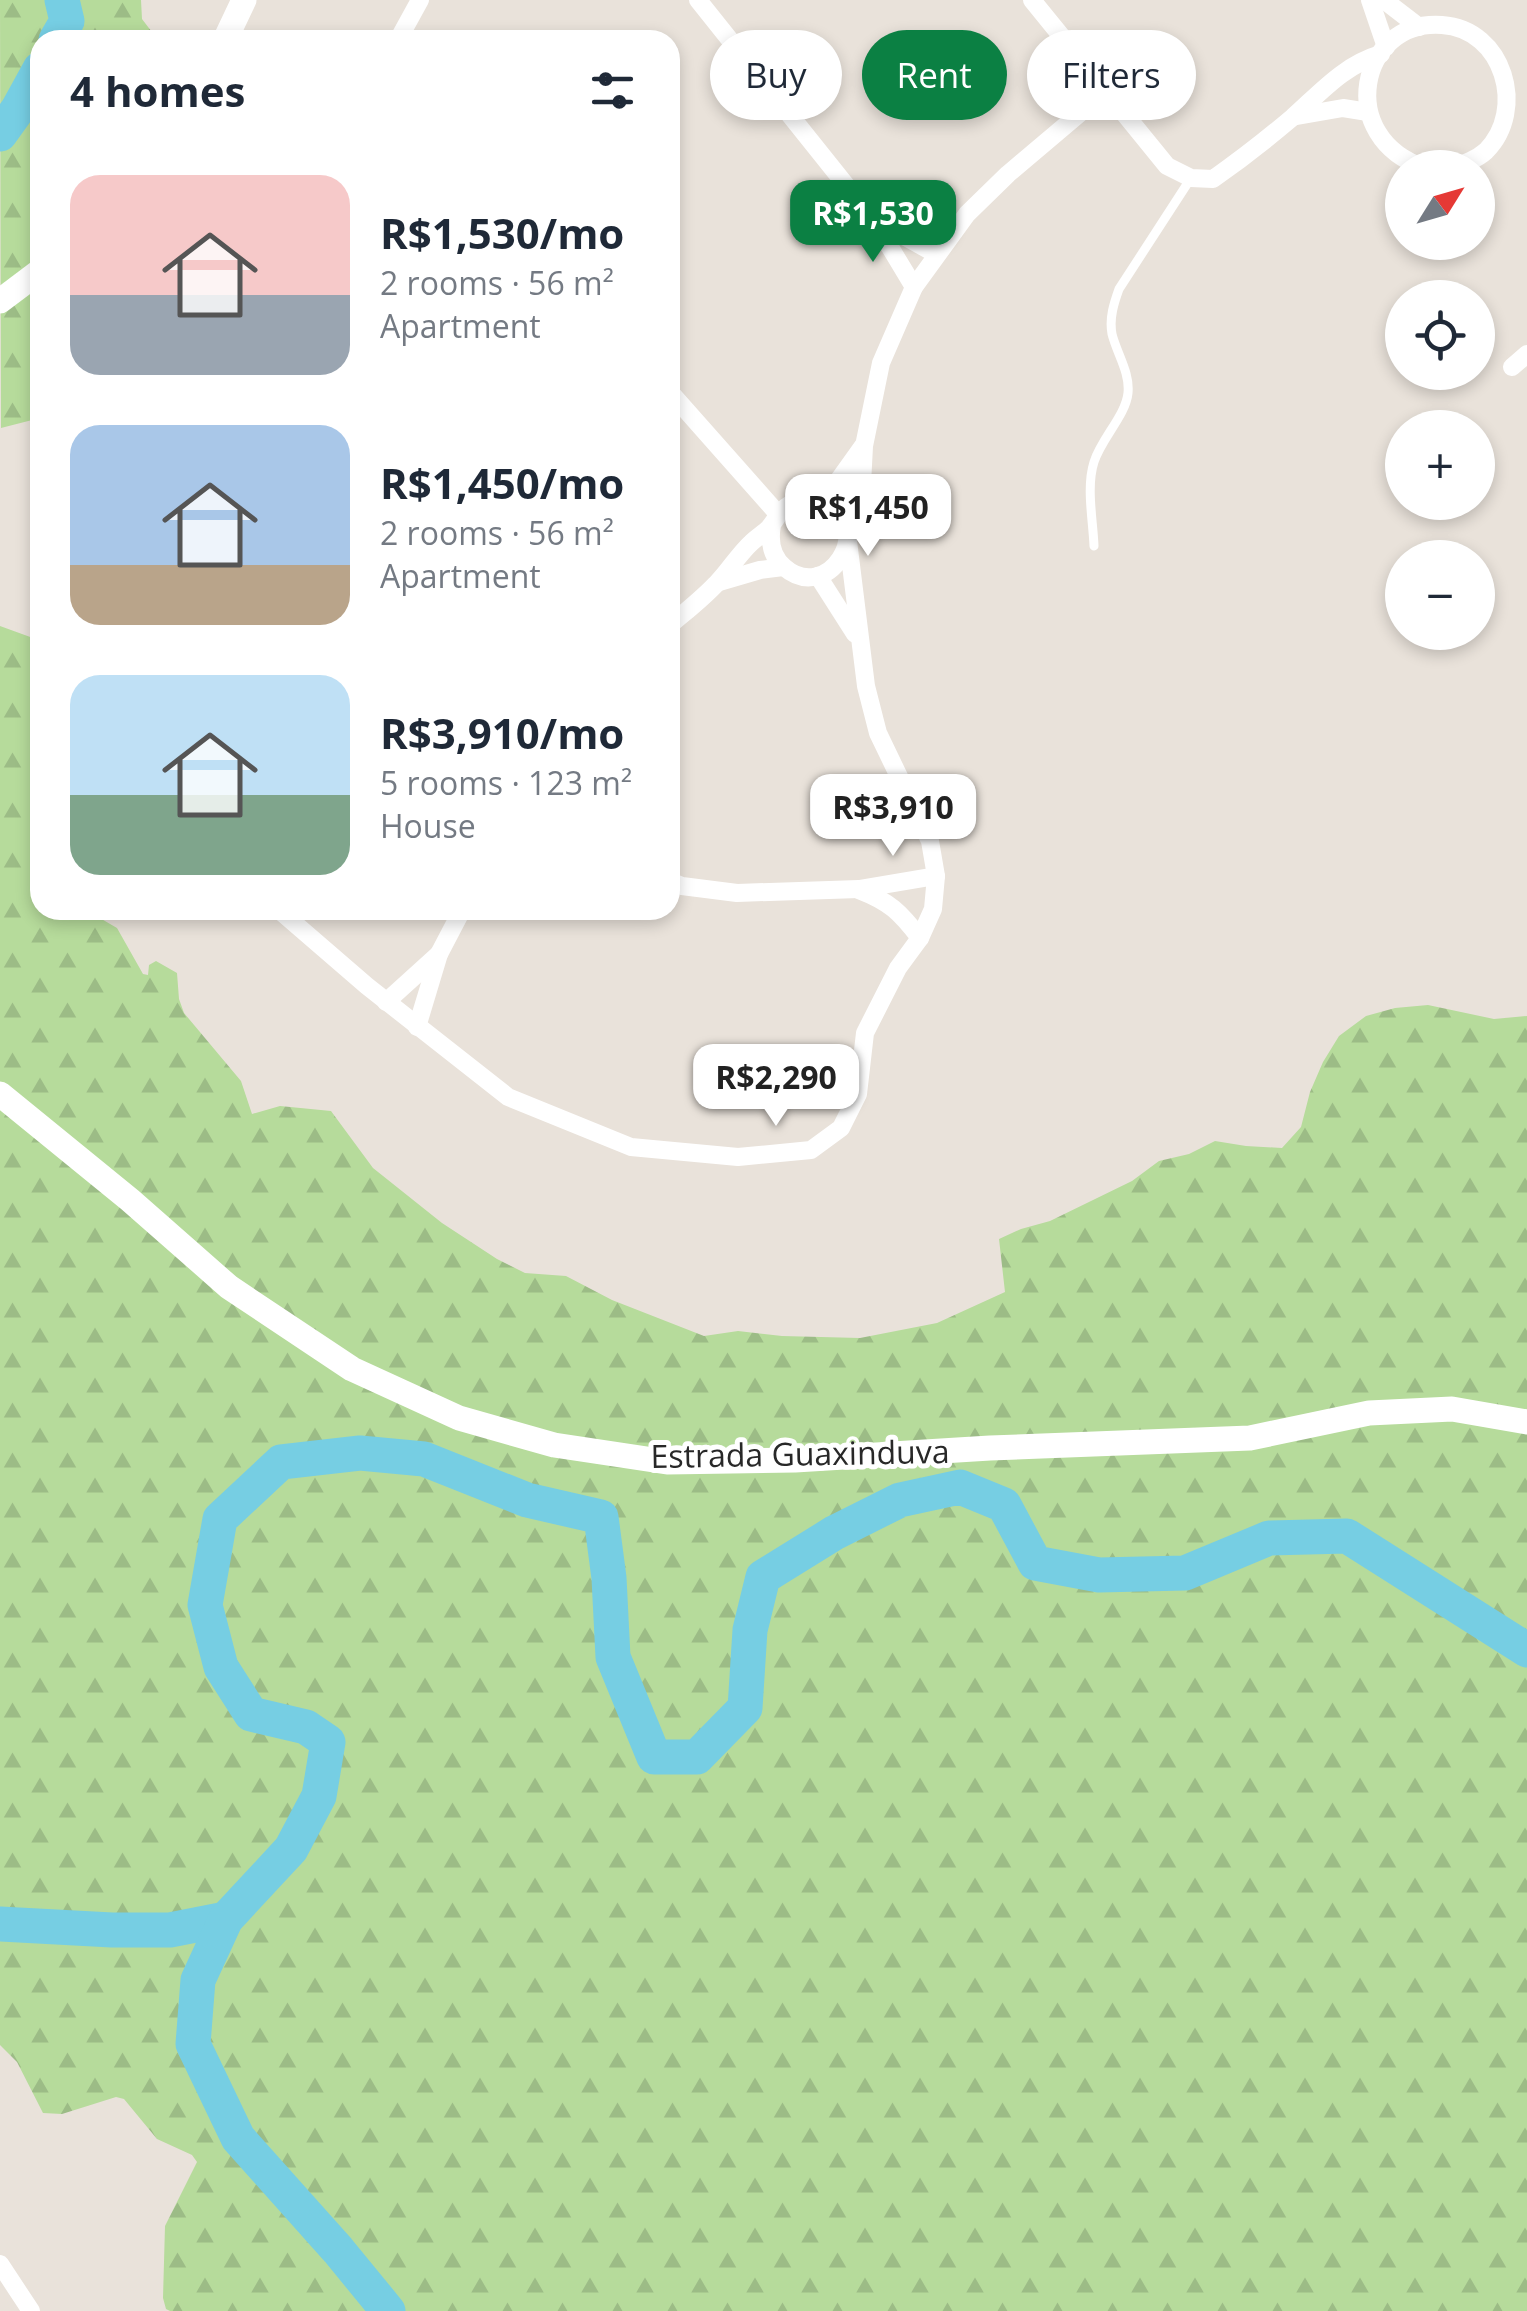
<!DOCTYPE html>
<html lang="en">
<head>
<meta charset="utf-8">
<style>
  body { margin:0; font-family:"Open Sans",sans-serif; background:#f6f6f7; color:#1f2937; height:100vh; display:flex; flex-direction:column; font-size:38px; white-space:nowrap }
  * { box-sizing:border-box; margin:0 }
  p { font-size:32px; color:#747a83 }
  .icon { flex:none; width:55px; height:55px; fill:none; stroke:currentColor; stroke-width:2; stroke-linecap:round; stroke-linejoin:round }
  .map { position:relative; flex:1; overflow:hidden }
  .details { position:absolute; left:30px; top:30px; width:650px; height:890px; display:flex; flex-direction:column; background:#fff; border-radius:30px; box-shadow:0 5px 15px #0003 }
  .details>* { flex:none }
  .banner { position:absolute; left:710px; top:30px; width:665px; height:90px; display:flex; gap:20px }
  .needle { width:65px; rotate:53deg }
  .fabs { position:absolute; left:1385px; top:150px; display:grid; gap:20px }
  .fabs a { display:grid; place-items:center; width:110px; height:110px; border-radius:50%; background:#fff; box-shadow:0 5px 15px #0003; font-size:50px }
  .price { position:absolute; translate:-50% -85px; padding:0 22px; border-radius:20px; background:#fff; color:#222; font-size:32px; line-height:65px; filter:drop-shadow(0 2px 5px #0008) }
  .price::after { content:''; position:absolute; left:50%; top:60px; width:30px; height:22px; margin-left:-15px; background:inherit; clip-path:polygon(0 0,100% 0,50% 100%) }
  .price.active { background:#0b8043; color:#fff }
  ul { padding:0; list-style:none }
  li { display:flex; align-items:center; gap:30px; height:250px; padding:0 40px }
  li span { display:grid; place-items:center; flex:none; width:280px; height:200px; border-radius:30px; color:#555 }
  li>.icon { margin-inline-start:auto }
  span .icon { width:120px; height:120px; fill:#fffc; stroke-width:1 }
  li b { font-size:42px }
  h2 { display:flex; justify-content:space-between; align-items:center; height:120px; padding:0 40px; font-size:42px }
  .tag { padding:0 35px; border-radius:45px; background:#fff; box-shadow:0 5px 15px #0003; font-size:35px; line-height:90px }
  .tag.active { background:#0b8043; color:#fff }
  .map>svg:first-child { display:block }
</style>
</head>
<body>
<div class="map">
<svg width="1527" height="2311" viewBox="0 0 1527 2311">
  <defs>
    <pattern id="forest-firs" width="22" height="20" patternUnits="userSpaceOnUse" patternTransform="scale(2.5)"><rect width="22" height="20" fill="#b6db9b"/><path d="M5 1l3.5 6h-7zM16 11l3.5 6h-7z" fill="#9cbc86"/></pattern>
  </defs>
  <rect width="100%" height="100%" fill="#e9e2da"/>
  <g fill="url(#forest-firs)">
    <path d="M0 0H141L142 19 158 40H40V418L1 428Z"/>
    <path d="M0 626 33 638 40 643V910H86L117 928 143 974 148 975 149 965 156 961 177 973 179 999 184 1013 241 1081 252 1114 280 1106 331 1111 373 1168 442 1223 497 1259 525 1273 566 1276 612 1300 704 1336 738 1331 782 1336 860 1338 937 1323 1005 1292 999 1239 1021 1229 1050 1221 1132 1181 1159 1161 1189 1154 1215 1141 1246 1146 1282 1148 1301 1127 1310 1092 1323 1062 1339 1036 1366 1016 1395 1008 1428 1005 1494 1019 1527 1016V2311H170L166 2309 163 2298 165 2226 197 2162 192 2155 157 2139 124 2099 116 2097 62 2114 43 2113 17 2062 0 2045Z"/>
  </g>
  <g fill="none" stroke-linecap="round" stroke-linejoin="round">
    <g stroke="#76cee3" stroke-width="35">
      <path d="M56 40 67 21 62 0"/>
      <path d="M0 134 18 109 40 69"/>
      <path d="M0 1924 112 1930H170L226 1919"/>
      <path d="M388 2311 338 2250 238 2138 193 2044 198 1980 226 1919 291 1849 319 1796 328 1742 306 1727 251 1714 221 1667 205 1605 220 1519 281 1462 360 1453 424 1459 527 1500 601 1517 609 1578 613 1657 654 1757H697L745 1708 750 1630 763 1577 834 1533 900 1500 960 1487 1004 1505 1035 1563 1099 1575 1185 1573 1269 1538 1347 1536 1527 1650"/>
    </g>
    <path stroke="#fff" stroke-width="9" d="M1094 546C1093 520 1086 487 1094 462 1101 439 1126 415 1128 393 1130 372 1117 354 1112 334 1109 318 1114 303 1119 289L1191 178"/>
    <g stroke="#fff" stroke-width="18">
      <path d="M698 0 873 219 914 287"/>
      <path d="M1032 0 1167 166 1191 178 1213 179C1240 160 1267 139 1293 117 1321 92 1344 65 1381 54"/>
      <path d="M1370 0 1386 47"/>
      <path d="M1384 0 1419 27"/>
      <path d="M398 40 420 0"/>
      <path d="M1297 116 1343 108 1368 112"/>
      <path d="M1425 168C1334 138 1359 19 1442 25 1504 29 1527 110 1486 151 1476 160 1463 164 1451 168"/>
      <path d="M875 220 936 254"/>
      <path d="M1512 367 1527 354"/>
      <path d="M670 392 778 514"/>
      <path d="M823 502 863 446"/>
      <path d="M847 528 858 502 862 484 864 446 881 363 914 287 967 214 1008 174 1105 92"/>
      <path d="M818 576 855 634"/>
      <path d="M719 582 760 570 783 567"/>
      <path d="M670 625C685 612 702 599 716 584 729 571 738 555 751 543 757 537 764 533 769 528 776 520 779 511 789 505 800 498 814 498 826 503 877 528 827 605 784 567 771 556 769 541 772 525"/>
      <path d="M670 881 682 886 737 893 859 889 936 876"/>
      <path d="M859 890C890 902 900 912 920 938"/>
      <path d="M279 910 367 986 508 1097 631 1147 738 1157 811 1150 841 1128 858 1094 865 1033 898 968 920 938 933 909 936 876 930 841 878 733 866 686 848 541"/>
      <path d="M386 1002 439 954"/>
      <path d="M417 1027 439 954 462 910"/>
      <path d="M0 2264 31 2311"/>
    </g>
    <g stroke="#fff" stroke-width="25">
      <path d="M225 40 244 0"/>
      <path d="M0 301 40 271"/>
      <path d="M0 1094 130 1200 229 1287 352 1369 459 1418 554 1445 667 1462 795 1460 990 1448 1250 1438 1369 1413 1452 1409 1527 1422"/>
    </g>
  </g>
  <g text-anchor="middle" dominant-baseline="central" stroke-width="10" stroke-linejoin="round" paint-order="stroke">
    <g font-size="32" fill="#282828" stroke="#fff">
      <text transform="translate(800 1453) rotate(-1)">Estrada Guaxinduva</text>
    </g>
  </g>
</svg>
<div class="fabs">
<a><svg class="needle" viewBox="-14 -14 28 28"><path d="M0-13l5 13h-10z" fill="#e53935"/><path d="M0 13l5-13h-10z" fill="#747a83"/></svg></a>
<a><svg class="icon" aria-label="locate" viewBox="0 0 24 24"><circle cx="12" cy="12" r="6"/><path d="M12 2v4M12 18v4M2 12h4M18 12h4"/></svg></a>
<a>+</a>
<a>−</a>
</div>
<b class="price active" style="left:873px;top:265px">R$1,530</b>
<b class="price" style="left:868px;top:559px">R$1,450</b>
<b class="price" style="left:893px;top:859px">R$3,910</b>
<b class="price" style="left:776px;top:1129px">R$2,290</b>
<div class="banner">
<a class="tag">Buy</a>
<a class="tag active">Rent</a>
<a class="tag">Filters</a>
</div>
<section class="details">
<h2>4 homes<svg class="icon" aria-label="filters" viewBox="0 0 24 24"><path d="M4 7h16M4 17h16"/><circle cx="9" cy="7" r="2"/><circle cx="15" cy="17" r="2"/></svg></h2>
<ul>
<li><span style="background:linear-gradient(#f6c9c9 60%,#9aa5b1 0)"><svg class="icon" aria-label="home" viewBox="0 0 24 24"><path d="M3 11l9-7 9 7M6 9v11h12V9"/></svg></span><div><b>R$1,530/mo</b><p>2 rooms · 56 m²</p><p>Apartment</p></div></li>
<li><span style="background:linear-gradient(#a9c7e8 70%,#b9a48a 0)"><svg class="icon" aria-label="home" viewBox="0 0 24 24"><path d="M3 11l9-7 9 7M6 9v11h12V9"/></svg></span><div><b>R$1,450/mo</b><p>2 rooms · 56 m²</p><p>Apartment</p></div></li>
<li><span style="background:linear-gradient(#bfe0f5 60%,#7fa58c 0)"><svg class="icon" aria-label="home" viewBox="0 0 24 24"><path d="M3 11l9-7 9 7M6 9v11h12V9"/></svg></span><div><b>R$3,910/mo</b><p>5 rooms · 123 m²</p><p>House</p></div></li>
</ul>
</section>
</div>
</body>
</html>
